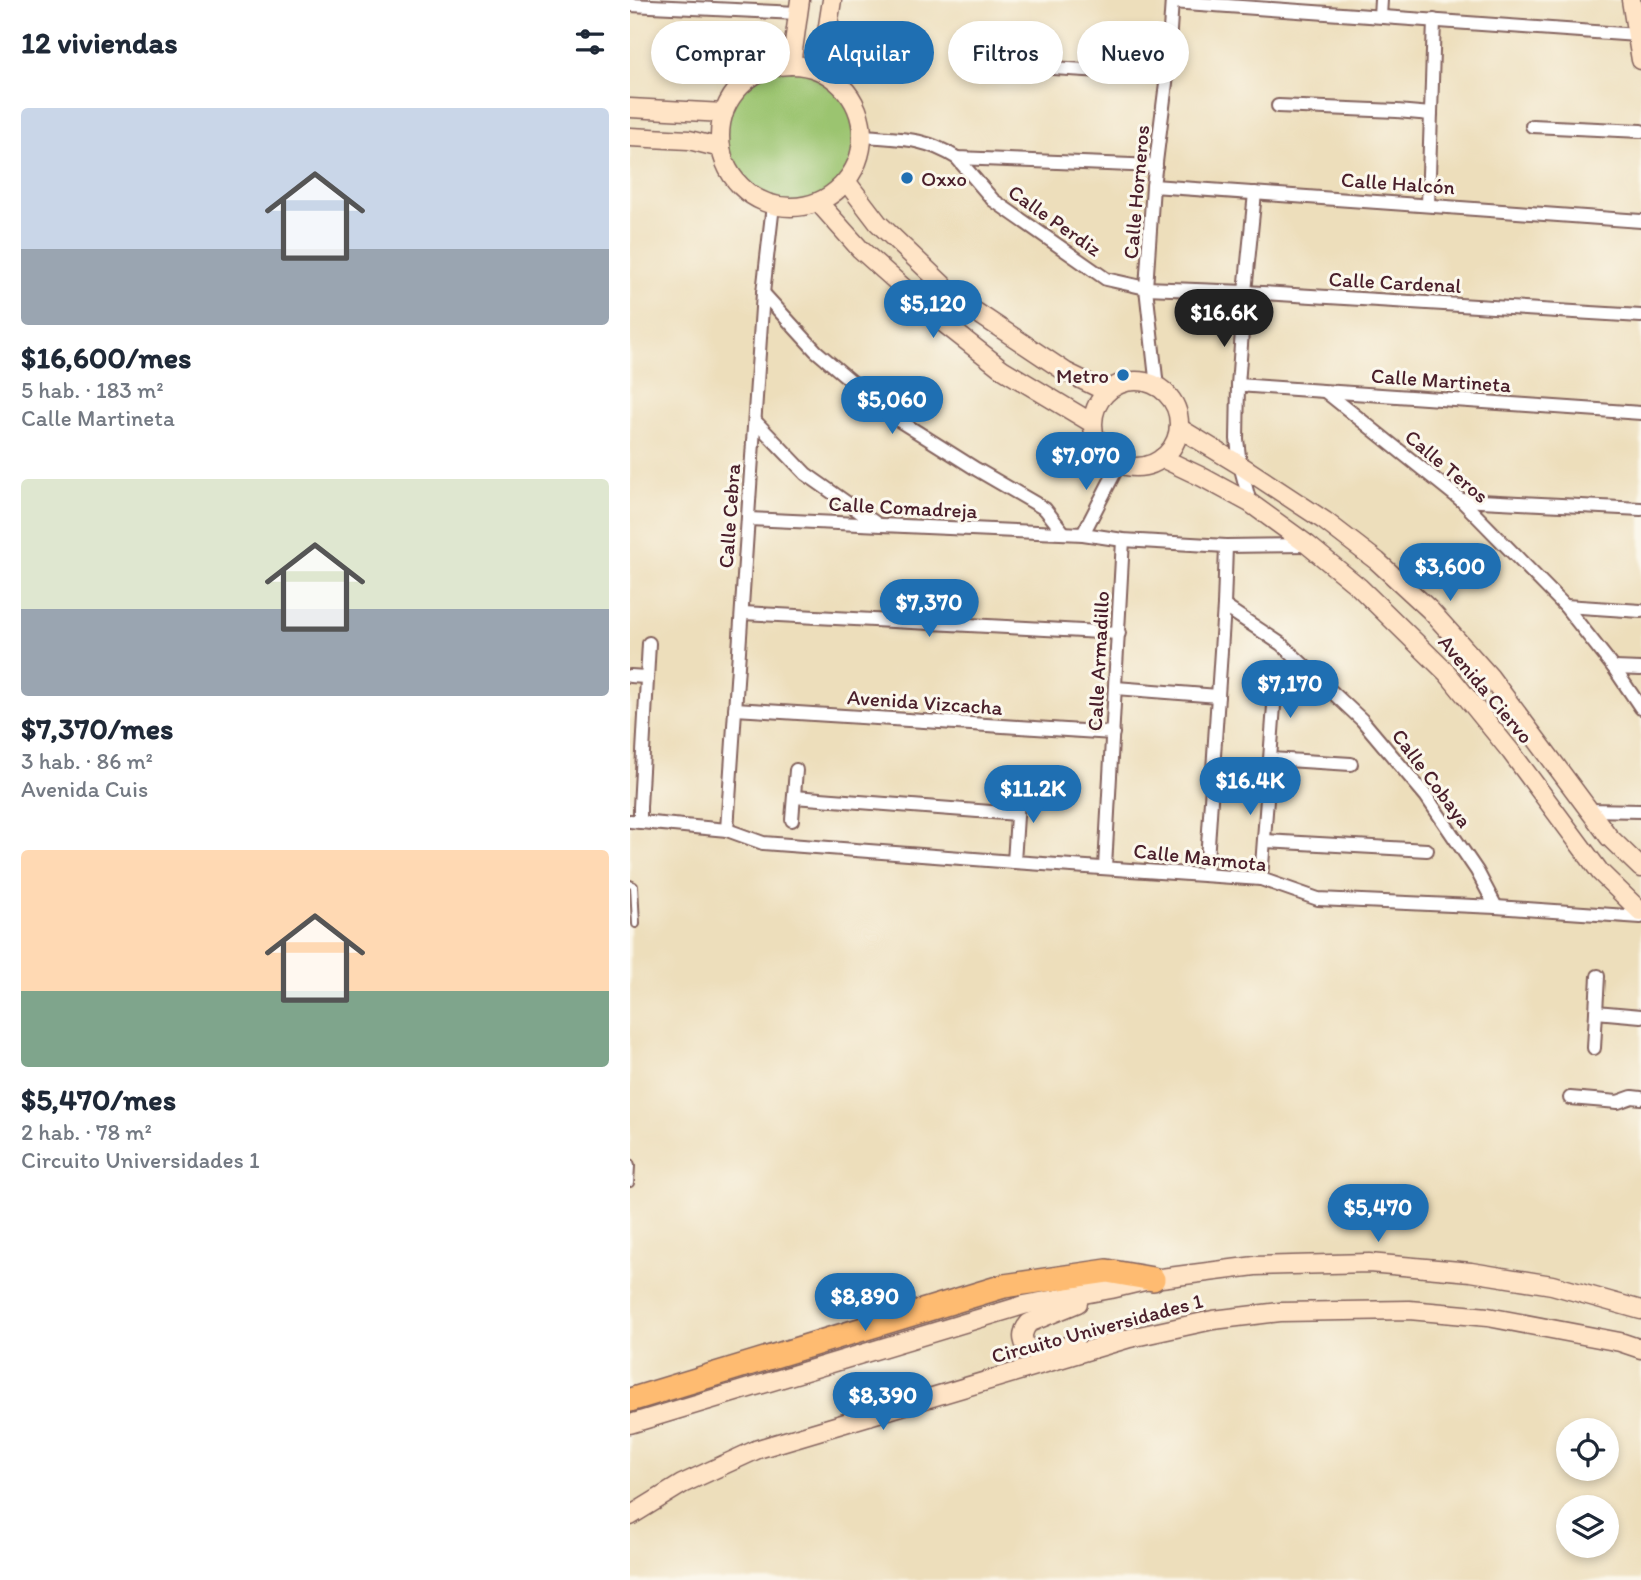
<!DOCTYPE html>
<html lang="es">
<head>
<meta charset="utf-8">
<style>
  body { margin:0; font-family:Itim,sans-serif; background:#f2f2f3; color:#1f2937; height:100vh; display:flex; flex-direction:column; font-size:26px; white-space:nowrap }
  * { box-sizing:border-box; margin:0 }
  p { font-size:23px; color:#747a83 }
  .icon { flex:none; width:38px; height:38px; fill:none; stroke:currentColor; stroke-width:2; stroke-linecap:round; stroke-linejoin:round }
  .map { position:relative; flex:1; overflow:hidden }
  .details { display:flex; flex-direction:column; background:#fff; width:630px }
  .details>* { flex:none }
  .banner { position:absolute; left:21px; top:21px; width:665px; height:63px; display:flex; gap:14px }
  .controls { position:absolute; left:926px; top:1418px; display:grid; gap:14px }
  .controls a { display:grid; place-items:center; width:63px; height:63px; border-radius:50%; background:#fff; box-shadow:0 4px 10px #0003; font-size:35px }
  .price { position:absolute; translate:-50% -60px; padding:0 16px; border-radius:24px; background:#1f6fb2; color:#fff; font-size:23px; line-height:46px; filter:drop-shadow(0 2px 4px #0008) }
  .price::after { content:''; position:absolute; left:50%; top:42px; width:21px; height:16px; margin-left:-10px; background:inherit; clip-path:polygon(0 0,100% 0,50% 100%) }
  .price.active { background:#222; color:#fff }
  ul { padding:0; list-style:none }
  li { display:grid; align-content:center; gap:14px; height:371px; padding:0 21px }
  li span { display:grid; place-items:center; height:217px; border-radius:7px; color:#555 }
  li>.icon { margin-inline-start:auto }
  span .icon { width:126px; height:126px; fill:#fffc; stroke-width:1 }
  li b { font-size:30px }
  h2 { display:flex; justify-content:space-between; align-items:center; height:84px; padding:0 21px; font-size:30px }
  .pill { padding:0 24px; border-radius:32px; background:#fff; box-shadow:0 4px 10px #0003; font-size:24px; line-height:63px }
  .pill.active { background:#1f6fb2; color:#fff }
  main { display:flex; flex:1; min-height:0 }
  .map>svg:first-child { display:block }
</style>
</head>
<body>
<main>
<section class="details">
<h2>12 viviendas<svg class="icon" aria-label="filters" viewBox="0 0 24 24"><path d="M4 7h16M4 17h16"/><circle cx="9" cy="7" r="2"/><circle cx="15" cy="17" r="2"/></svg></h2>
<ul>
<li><span style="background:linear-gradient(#c9d6e8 65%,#9aa5b1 0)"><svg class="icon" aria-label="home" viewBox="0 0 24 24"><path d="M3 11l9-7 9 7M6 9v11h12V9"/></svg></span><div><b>$16,600/mes</b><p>5 hab. · 183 m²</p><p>Calle Martineta</p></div></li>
<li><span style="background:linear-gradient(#dfe7d0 60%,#9aa5b1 0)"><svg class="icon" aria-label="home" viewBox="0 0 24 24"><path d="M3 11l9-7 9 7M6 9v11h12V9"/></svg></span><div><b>$7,370/mes</b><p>3 hab. · 86 m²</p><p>Avenida Cuis</p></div></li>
<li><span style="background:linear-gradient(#ffd9b3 65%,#7fa58c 0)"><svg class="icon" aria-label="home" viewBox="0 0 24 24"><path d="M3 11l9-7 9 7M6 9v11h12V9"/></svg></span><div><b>$5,470/mes</b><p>2 hab. · 78 m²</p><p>Circuito Universidades 1</p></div></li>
</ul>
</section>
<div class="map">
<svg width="1011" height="1580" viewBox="0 0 1011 1580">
  <rect width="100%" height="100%" fill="#fbf7ec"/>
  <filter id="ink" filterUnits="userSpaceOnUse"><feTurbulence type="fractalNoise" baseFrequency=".0143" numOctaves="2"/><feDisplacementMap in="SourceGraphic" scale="14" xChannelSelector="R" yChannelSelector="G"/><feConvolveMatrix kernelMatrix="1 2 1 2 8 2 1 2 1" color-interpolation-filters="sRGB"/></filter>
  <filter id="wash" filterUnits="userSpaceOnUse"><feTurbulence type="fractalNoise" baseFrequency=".00686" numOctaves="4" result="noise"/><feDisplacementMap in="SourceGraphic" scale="28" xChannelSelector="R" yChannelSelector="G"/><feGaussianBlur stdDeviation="1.57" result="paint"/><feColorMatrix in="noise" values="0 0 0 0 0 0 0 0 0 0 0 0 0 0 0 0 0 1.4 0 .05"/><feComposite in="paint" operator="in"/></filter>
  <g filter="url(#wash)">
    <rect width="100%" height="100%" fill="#eddebb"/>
    <circle fill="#9bc470" stroke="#72724e" stroke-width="2" cx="162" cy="135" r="69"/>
  </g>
  <g filter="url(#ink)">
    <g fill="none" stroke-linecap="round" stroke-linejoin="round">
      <g stroke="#83625d" stroke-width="10">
        <g id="lane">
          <path d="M0 884 4 886 6 924"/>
          <path d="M0 1163 1 1166 0 1183"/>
        </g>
      </g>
      <g stroke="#83625d" stroke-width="16">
        <g id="street">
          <path d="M542 2 1007 35"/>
          <path d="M0 5 168 13"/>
          <path d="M750 16 751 0"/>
          <path d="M342 63 537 75"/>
          <path d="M648 106 767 111 801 114"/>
          <path d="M902 126 1011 131"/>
          <path d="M233 136C271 139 294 137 327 158L526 166"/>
          <path d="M327 158 363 200 476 279 516 288 615 292 1011 316"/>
          <path d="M523 186 1011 221"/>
          <path d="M798 205 804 20"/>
          <path d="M133 293 186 351 265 418 346 469 415 509 434 533"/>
          <path d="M608 385 1011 413"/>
          <path d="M527 387 516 288 523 186 537 75 542 0"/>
          <path d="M696 392 831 500 935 606 984 668 1011 708"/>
          <path d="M125 421 176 474 247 524"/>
          <path d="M831 500 1011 509"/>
          <path d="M620 503 610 465 607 439 608 385 615 292 625 193"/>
          <path d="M118 519 453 534 493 540 596 546 678 545"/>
          <path d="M453 534 489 464"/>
          <path d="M594 606 651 644 732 720 796 796 847 871 866 907"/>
          <path d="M935 606 1011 611"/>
          <path d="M112 613 489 633"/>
          <path d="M984 668 1011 669"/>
          <path d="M0 676 16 677"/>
          <path d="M486 688 588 696"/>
          <path d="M105 709 483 733"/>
          <path d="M641 759 721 764"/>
          <path d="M164 797 387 814"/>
          <path d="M958 810 1011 811"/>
          <path d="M162 820 166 770"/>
          <path d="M0 821 97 830 133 843 384 862 631 879 688 899 866 907 1011 917"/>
          <path d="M10 822V807L19 643"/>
          <path d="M97 830 133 293 143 205"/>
          <path d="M635 841 797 850"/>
          <path d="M384 862 389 785"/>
          <path d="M475 867 493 540"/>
          <path d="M576 875 594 606 596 546"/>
          <path d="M631 879 646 679"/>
          <path d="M966 1012 1011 1016"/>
          <path d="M964 1048 968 976"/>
          <path d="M940 1098 988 1102 1002 1097 1011 1098"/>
        </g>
      </g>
      <g stroke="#83625d" stroke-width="21">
        <g id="secondary">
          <path d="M1001 0 1011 60"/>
          <path d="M161 65 170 0"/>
          <circle cx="161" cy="136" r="71"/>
          <path d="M191 71 202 0"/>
          <path d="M0 108 94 113"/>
          <path d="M0 137 59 140 91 148"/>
          <path d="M216 181 248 223 331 302 436 372 477 392"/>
          <path d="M188 202 230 249 311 321 372 369 462 423"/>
          <circle cx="506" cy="424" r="43"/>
          <path d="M549 428 610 465 695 521 747 561 800 610 860 677 979 837 1011 868"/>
          <path d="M532 458 572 477 620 503 678 545 729 587 817 673 881 752 970 872 1011 912"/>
          <path d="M445 1345 404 1351C391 1346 390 1333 399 1323L448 1303"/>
          <path d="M0 1424 394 1305 481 1289 523 1279 625 1266 739 1263 841 1272 922 1285 1011 1310"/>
          <path d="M0 1516 52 1484 128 1449 500 1338 583 1320 650 1312 779 1310 858 1317 990 1342 1011 1349"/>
        </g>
      </g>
      <g stroke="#83625d" stroke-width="26">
        <path id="highway" d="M0 1400 374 1286 477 1271 523 1279"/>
      </g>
      <use href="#lane" stroke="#fff" stroke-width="6"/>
      <use href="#street" stroke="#fff" stroke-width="12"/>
      <use href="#secondary" stroke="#ffe4c6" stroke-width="18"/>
      <use href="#highway" stroke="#febb71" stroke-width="23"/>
    </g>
  </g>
  <g fill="#1f6fb2" stroke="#fbf7ec" stroke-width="2.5">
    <circle cx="277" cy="178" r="7"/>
    <circle cx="493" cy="375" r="7"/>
  </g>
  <g text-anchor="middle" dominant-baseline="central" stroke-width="6" stroke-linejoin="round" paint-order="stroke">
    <g font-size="21" fill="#4a1f2b" stroke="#fbf7ec" text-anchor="start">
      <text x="291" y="178">Oxxo</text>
      <text x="479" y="375" text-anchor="end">Metro</text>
    </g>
    <g font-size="21" fill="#4a1f2b" stroke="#fbf7ec">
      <text transform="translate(768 183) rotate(4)">Calle Halcón</text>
      <text transform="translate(506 192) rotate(-85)">Calle Horneros</text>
      <text transform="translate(425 220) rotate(35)">Calle Perdiz</text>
      <text transform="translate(765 282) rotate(3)">Calle Cardenal</text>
      <text transform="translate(811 380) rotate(4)">Calle Martineta</text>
      <text transform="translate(817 466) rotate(40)">Calle Teros</text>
      <text transform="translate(273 507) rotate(3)">Calle Comadreja</text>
      <text transform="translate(99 516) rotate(-86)">Calle Cebra</text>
      <text transform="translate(468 661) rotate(-87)">Calle Armadillo</text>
      <text transform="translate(856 689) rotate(50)">Avenida Ciervo</text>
      <text transform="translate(295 702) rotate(4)">Avenida Vizcacha</text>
      <text transform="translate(802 778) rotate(53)">Calle Cobaya</text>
      <text transform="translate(570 857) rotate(6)">Calle Marmota</text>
      <text transform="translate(467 1328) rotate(-15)">Circuito Universidades 1</text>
    </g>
  </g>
</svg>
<div class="controls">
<a><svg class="icon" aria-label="locate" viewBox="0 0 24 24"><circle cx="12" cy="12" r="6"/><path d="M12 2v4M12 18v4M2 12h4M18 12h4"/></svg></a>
<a><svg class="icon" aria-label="layers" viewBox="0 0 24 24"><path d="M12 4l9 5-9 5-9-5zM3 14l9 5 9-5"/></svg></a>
</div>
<b class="price" style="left:303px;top:340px">$5,120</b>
<b class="price active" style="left:594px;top:349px">$16.6K</b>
<b class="price" style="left:262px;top:436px">$5,060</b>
<b class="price" style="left:456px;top:492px">$7,070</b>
<b class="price" style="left:820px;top:603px">$3,600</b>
<b class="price" style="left:299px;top:639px">$7,370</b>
<b class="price" style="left:660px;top:720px">$7,170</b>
<b class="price" style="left:620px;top:817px">$16.4K</b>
<b class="price" style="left:403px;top:825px">$11.2K</b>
<b class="price" style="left:748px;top:1244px">$5,470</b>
<b class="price" style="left:235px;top:1333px">$8,890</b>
<b class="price" style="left:253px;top:1432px">$8,390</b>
<div class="banner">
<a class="pill">Comprar</a>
<a class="pill active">Alquilar</a>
<a class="pill">Filtros</a>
<a class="pill">Nuevo</a>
</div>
</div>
</main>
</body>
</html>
